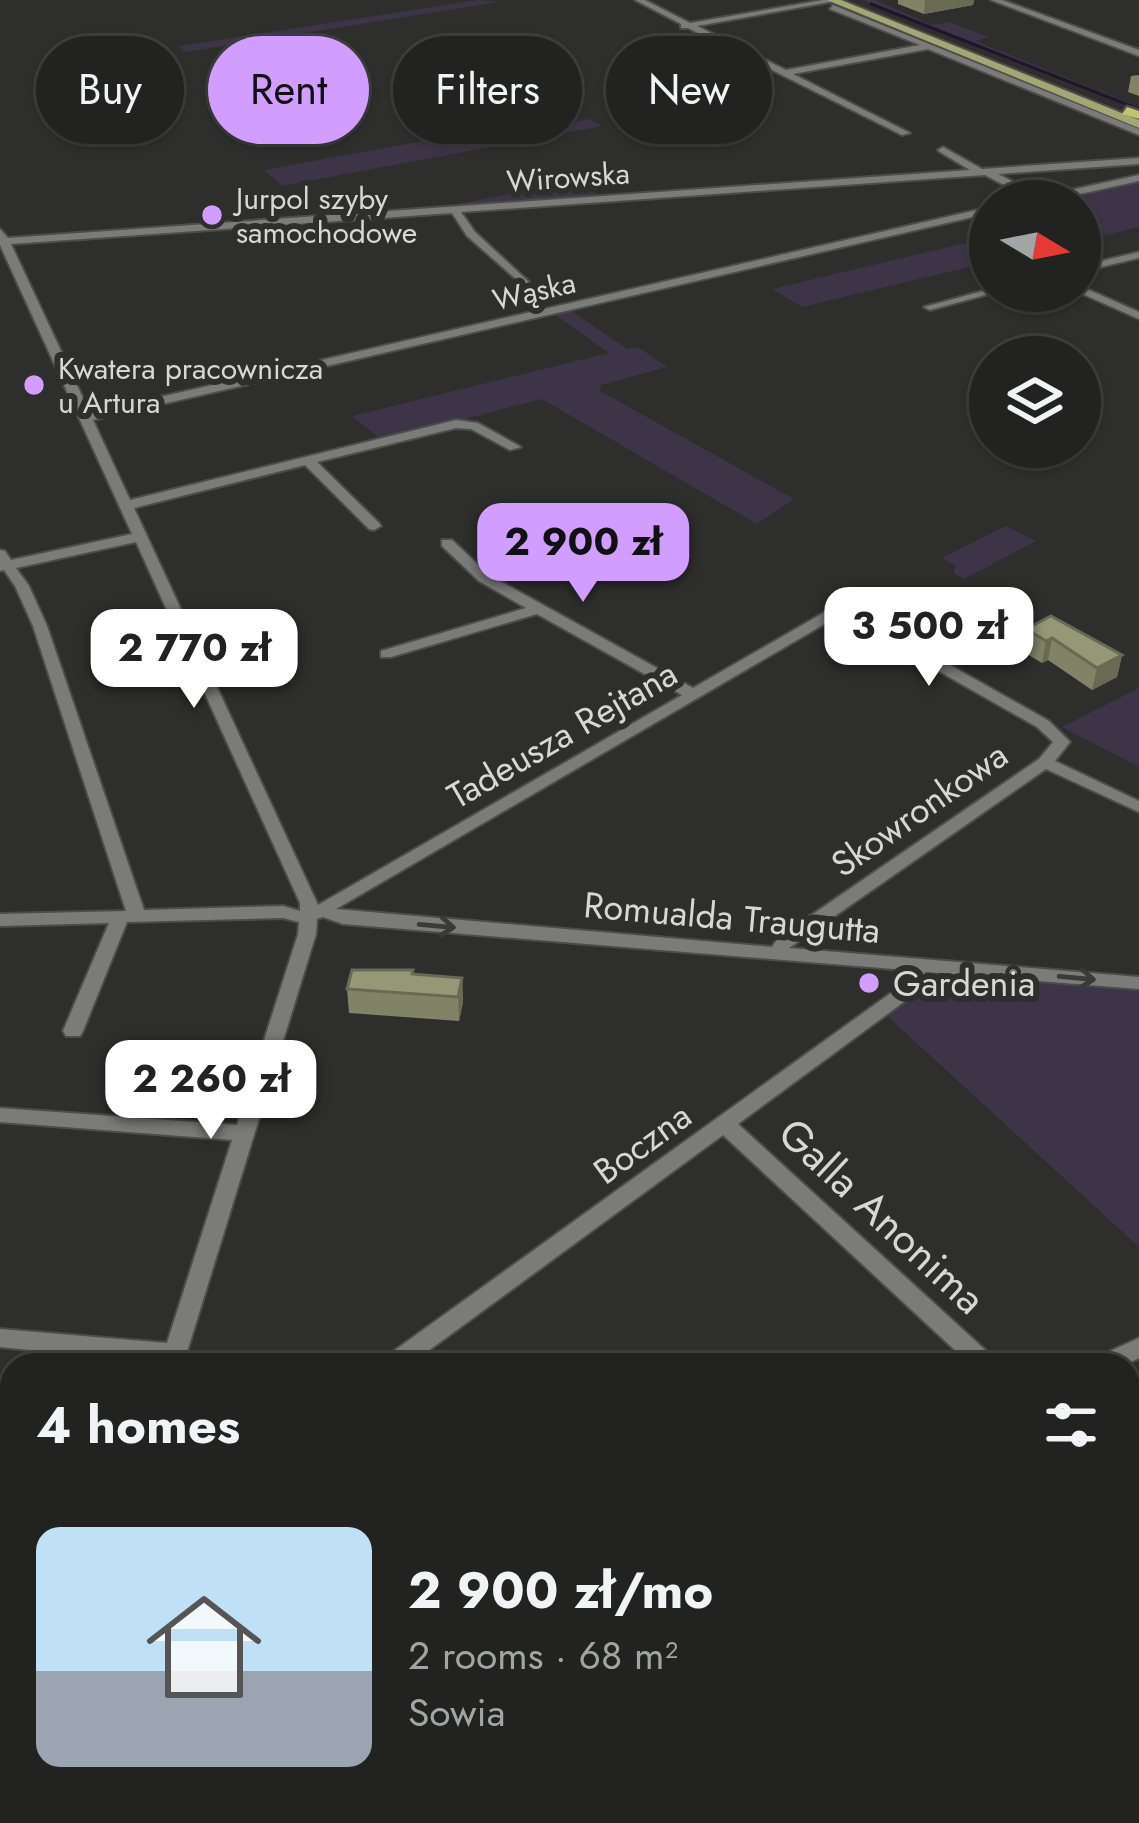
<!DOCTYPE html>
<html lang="en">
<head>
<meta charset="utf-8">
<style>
  body { margin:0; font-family:Jost,sans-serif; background:#2e2f2e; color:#f1f3f6; height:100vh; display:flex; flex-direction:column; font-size:45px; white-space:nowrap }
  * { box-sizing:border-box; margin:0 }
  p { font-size:39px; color:#a2a4a5 }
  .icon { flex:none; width:66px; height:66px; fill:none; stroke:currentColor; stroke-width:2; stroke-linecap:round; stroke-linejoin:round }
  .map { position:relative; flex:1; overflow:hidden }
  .side { position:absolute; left:0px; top:1353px; width:1140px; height:471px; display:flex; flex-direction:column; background:#222221; border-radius:36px 36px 0 0; box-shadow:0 3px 9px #0004,0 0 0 3px #3f3f3f }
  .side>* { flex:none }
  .guide { position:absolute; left:36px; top:36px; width:1068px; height:108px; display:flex; gap:24px }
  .needle { width:78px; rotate:100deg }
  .tools { position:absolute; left:969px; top:180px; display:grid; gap:24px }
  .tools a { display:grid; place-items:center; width:132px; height:132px; border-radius:50%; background:#222221; box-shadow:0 3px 9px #0004,0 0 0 3px #3f3f3f; font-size:60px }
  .price { position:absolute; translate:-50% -102px; padding:0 27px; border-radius:24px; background:#fff; color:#222; font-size:39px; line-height:78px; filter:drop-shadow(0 3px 6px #0008) }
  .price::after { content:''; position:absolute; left:50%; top:72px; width:36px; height:27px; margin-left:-18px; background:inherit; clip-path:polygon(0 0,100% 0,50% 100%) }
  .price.active { background:#d19dfe; color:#111 }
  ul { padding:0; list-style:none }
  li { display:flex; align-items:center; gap:36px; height:300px; padding:0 36px }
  li span { display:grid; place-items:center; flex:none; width:336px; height:240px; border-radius:24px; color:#555 }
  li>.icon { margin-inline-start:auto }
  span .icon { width:144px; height:144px; fill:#fffc; stroke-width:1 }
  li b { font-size:51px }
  h2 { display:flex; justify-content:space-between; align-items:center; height:144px; padding:0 36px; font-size:51px }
  .tag { padding:0 42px; border-radius:54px; background:#222221; box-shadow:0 3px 9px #0004,0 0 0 3px #3f3f3f; font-size:42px; line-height:108px }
  .tag.active { background:#d19dfe; color:#111 }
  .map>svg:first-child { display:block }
</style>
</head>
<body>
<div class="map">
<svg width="1139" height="1823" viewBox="0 0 1139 1823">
  <rect width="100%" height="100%" fill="#2e2e2c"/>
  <g fill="#3e3447">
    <path d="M478 0 499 2 185 52 179 46Z"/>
    <path d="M862 0H875L932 25 949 22 989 37 975 41 1139 107V111Z"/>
    <path d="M589 119 602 126 282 186 264 170 506 126 516 132Z"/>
    <path d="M1139 180V227L1080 241V201H1044Z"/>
    <path d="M574 181 600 197 433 209Z"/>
    <path d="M990 237V262L802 307 772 289Z"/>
    <path d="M570 310 627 349 638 347 667 367 601 385 600 391 794 499 757 524 542 399 382 440 352 416 609 353 554 314Z"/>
    <path d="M1006 526 1036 541 964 579 953 573 956 566 942 558Z"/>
    <path d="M1139 688V767L1062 727Z"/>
    <path d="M921 971 1139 990V1247L886 1015 926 985Z"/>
  </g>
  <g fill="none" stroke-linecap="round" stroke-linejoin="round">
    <path stroke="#21142b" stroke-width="3" d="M871 4 1139 109"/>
    <g stroke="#4c4d4a" stroke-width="4">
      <g id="minor">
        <path d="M635 0H645L690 23 823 0H841L697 26 786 70 920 45 830 9 833 5 1139 129V135L928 49 793 74 910 133 902 135 688 28H681V24Z"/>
        <path d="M991 0H1002L1139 50V56Z"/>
        <path d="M943 147 982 169 1139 158V164L998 174 1031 191 1034 198 1139 175V181L1048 201H1025L1023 195 985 175 461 212 475 232 529 282 530 284 525 287 467 236 452 213 11 244 90 413 990 207V213L93 420 130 500 456 420 478 423 521 447 510 450 471 429 456 428 317 462 379 523 381 526 374 530 369 529 305 465 134 508 318 905 682 695 537 614 391 657H381V651L526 608 479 581 442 546V540H452L489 575 693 688 844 601H854L856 604 851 609 1049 721 1070 742 1055 761 1139 801V812L1046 769 789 948 1139 977V989L925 972 924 984 916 993 738 1124 994 1358 998 1365H971L723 1135 409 1365H380L384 1358 902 985 906 982V970L343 924 323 917 317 919 316 934 183 1365 0 1347V1329L167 1343 232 1140 0 1122V1108L237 1125 298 934 299 922 283 918 127 922 83 1031 80 1036H66L63 1031 109 923 0 926V914L126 911 33 626 15 586 4 570 0 571V550L5 551 11 560 132 534 0 245V229L8 238 970 170 940 152 938 150ZM136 542 300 903V911L283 906 144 910 47 626 29 586 16 568ZM840 615 1037 727 1053 742 1039 759 778 938 772 947 336 909Z"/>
        <path d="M1139 252V258L1080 272V266Z"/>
        <path d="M1080 286 1139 312V319L1076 291H1080Z"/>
        <path d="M990 289 1000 291 930 310 924 307Z"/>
        <path d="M1139 1338V1358L1125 1365H1091L1095 1358Z"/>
        <path d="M0 1626 12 1627V1651L0 1650Z"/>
        <path d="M15 1812H43L39 1823H11Z"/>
        <path d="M221 1812H250L255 1823H226Z"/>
        <path d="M285 1812H326L320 1823H279Z"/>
        <path d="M848 1812H879L884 1823H853Z"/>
      </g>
    </g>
    <g stroke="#4c4d4a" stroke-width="4">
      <path id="major" d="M827 0H841L1139 120V128Z"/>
    </g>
    <g stroke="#4c4d4a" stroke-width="5">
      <path id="highway" d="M1127 107 1139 111V119L1122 114Z"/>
    </g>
    <use href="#minor" fill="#7b7c79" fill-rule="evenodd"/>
    <use href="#major" fill="#a4a774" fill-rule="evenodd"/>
    <use href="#highway" fill="#bfc471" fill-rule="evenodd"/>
  </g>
  <g fill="#808365">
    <path d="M898 0H974L973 5 924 14 898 4Z"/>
    <path d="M1139 75V96L1128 92 1131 76Z"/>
    <path d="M1026 629 1122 655 1117 677 1092 690 1048 660 1042 663 1022 651Z"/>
    <path d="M413 970V975L462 978 463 1002 459 1021 349 1013 347 989Z"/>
  </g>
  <g fill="#686a53">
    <path d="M925 0H974L973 5 924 14Z"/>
    <path d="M1052 638 1048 660 1042 663 1046 641Z"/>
    <path d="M1122 655 1117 677 1092 690 1097 668Z"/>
    <path d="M462 978 463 1002 459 1021 458 997Z"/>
  </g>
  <g fill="#959876" stroke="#686a53" stroke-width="3">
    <path d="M1051 616 1122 655 1097 668 1052 638 1046 641 1026 629Z"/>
    <path d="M352 970H413L412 974 462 978 458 997 347 989Z"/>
  </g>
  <defs><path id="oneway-shaft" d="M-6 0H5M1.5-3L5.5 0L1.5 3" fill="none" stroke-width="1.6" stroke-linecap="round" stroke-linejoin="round" transform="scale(3)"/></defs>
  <g stroke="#3a3a38">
    <use href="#oneway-shaft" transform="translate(437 926) rotate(5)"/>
    <use href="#oneway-shaft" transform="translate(1077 978) rotate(5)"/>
  </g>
  <g fill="#d19dfe" stroke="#2e2e2c" stroke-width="4.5">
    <circle cx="212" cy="215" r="12"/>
    <circle cx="34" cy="385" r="12"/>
    <circle cx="869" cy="983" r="12"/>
  </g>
  <g text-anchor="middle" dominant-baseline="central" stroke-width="12" stroke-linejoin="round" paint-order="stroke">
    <g font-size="30" fill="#d7d7d5" stroke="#2e2e2c">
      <text transform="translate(568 177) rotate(-4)">Wirowska</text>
      <text transform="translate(534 291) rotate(-13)">Wąska</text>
    </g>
    <g font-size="30" fill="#d7d7d5" stroke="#2e2e2c" text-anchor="start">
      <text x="236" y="198">Jurpol szyby<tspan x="236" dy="34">samochodowe</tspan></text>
      <text x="58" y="368">Kwatera pracownicza<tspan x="58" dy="34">u Artura</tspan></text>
    </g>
    <g font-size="36" fill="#d7d7d5" stroke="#2e2e2c">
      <text transform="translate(562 734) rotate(-30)">Tadeusza Rejtana</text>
      <text transform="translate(919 809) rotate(-35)">Skowronkowa</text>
      <text transform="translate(732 917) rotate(5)">Romualda Traugutta</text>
      <text transform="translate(642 1143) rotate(-36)">Boczna</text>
    </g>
    <g font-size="36" fill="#d7d7d5" stroke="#2e2e2c" text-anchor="start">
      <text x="893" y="983">Gardenia</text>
    </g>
    <g font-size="42" fill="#d7d7d5" stroke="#2e2e2c">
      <text transform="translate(882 1216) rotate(43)">Galla Anonima</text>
    </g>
  </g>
</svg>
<div class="tools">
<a><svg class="needle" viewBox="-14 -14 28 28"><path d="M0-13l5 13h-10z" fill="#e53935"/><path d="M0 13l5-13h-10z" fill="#a2a4a5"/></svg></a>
<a><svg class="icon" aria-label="layers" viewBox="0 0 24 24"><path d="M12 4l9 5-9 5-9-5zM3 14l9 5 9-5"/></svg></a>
</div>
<b class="price active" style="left:583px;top:605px">2 900 zł</b>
<b class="price" style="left:929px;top:689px">3 500 zł</b>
<b class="price" style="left:194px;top:711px">2 770 zł</b>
<b class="price" style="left:211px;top:1142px">2 260 zł</b>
<div class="guide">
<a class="tag">Buy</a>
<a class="tag active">Rent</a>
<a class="tag">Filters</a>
<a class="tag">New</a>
</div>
<section class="side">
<h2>4 homes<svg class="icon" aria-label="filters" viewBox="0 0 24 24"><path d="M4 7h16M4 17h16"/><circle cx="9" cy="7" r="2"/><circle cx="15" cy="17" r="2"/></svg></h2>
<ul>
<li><span style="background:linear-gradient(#bfe0f5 60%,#9aa5b1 0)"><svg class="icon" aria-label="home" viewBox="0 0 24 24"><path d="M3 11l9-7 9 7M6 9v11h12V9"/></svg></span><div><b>2 900 zł/mo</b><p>2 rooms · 68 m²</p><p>Sowia</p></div></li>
</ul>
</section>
</div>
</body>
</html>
